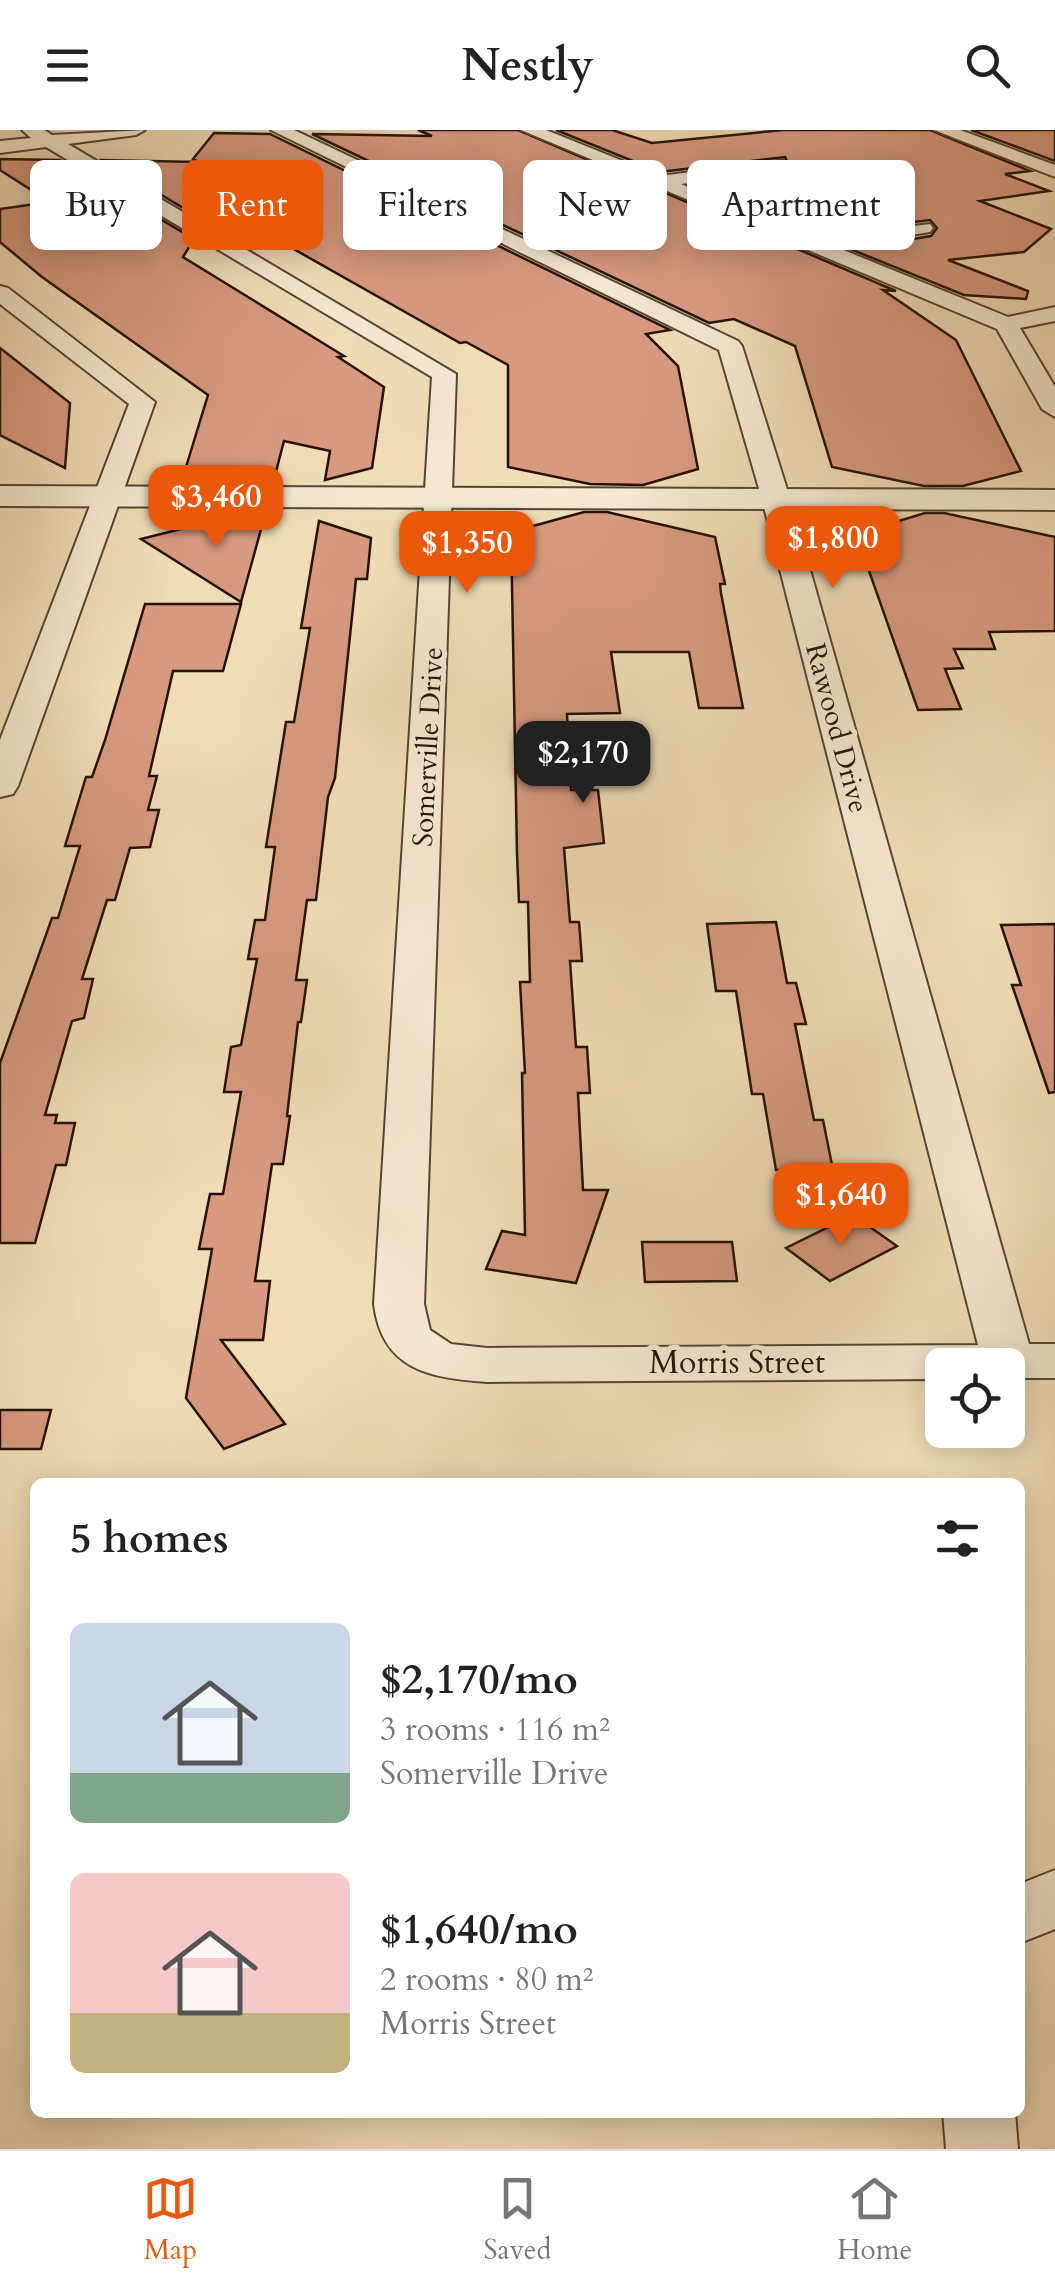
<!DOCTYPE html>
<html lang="en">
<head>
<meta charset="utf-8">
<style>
  body { margin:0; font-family:Cardo,serif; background:#f2f2f2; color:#222; height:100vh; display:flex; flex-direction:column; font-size:38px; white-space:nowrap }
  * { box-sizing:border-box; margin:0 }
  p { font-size:32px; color:#767676 }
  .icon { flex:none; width:55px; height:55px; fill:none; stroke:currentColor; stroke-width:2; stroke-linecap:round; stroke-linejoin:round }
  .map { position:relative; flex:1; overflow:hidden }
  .drawer { position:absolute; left:30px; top:1348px; width:995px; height:640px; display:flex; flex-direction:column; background:#fff; border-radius:15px; box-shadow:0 5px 25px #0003 }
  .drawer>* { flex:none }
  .top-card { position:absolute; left:30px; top:30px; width:995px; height:90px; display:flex; gap:20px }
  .fabs { position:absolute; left:925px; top:1218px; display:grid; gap:20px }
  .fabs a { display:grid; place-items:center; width:100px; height:100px; border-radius:15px; background:#fff; box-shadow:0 5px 25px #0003; font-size:50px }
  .price { position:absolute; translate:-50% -85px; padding:0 22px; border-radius:20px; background:#ea580c; color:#fff; font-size:32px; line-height:65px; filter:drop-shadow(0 2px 5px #0008) }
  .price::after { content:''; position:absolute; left:50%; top:60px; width:30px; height:22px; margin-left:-15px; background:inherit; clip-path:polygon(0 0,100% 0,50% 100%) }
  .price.current { background:#222; color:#fff }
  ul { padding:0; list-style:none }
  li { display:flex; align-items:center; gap:30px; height:250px; padding:0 40px }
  li span { display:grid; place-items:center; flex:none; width:280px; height:200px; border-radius:15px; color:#555 }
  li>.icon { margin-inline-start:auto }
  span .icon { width:120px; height:120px; fill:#fffc; stroke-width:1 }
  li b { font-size:42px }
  h2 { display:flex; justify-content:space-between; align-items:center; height:120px; padding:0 40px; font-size:42px }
  .chip { padding:0 35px; border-radius:15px; background:#fff; box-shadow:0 5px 25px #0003; font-size:35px; line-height:90px }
  .chip.current { background:#ea580c; color:#fff }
  header { display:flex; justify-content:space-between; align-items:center; height:130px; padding:0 40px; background:#fff; font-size:45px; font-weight:800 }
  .menu { display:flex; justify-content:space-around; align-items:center; height:140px; border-top:2px solid #e0e0e0; background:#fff; font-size:28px; color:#767676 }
  .menu a { display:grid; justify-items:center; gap:5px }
  .menu .current { color:#ea580c }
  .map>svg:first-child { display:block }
</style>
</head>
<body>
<header><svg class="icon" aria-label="menu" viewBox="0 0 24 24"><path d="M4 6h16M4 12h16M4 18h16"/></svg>Nestly<svg class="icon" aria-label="search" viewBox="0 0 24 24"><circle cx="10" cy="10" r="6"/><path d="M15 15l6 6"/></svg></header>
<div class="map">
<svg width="1055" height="2019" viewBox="0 0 1055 2019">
  <rect width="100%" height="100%" fill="#f0dcb7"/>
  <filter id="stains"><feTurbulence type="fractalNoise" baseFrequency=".002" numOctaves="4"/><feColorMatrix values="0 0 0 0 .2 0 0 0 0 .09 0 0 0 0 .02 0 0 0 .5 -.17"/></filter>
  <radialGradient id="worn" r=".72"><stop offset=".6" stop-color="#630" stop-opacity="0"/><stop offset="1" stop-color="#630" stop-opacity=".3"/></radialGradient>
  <g fill="#d89980" stroke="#261209" stroke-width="2.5">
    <path d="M418 0H518L896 161 883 160 956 210 1021 341 963 356H924L832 337 795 216 734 189 709 193 312 4 432 6Z"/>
    <path d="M556 0H612L652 13 783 0H930L1030 41 1005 44 1049 61 980 71 1051 99 1024 122 948 130 1028 161 1026 169 964 165 850 119 931 106 937 98 930 90 814 104 695 56 777 44 789 35 785 27 660 42Z"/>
    <path d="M971 0H1055V31Z"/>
    <path d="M214 3 270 4 670 200 646 204 678 236 698 339 643 355 590 354 508 337V235L466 212 460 213 214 74 205 91 103 30 199 32 193 29Z"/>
    <path d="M0 29 60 30 194 109 183 127 344 226 338 227 384 257 372 338 325 350 330 321 284 311 273 353H254L186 337 208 265 42 147 0 112V79L50 72 0 40Z"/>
    <path d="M0 218 70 273 65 338 0 305Z"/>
    <path d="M252 381H266L241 472 141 409Z"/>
    <path d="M584 382H607L715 407 725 454H720L721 463 743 578H699L689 522H611L620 583 567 584 571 660H598L604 713 564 718 570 792H579L582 831H570L576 917H587L590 963H578L583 1060H608L576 1153 486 1139 502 1101 525 1105 522 943H525L520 852H530L528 772H519L517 724 511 402Z"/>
    <path d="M925 383H944L1055 407V501L989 502 995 519H954L963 538 945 539 961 579 918 580 856 404Z"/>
    <path d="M319 391 371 408 367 449H356L335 648 328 667 316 770H307L296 850H307L301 892H298L287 986H290L283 1034H272L255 1151H270L263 1210H221L285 1294 224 1319 186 1268 212 1119H199L210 1064H223L241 962H224L231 917 241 915 257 829H248L255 790H265L275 717H266L286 592H294L310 498H301Z"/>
    <path d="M145 474H241L223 541H173L149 646H157L148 680H159L150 717 130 718 115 770H107L82 849H93L84 888 72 891 45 985H57L55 993H75L66 1035H56L35 1113H0V933L52 788H58L80 716H65L86 647H92L105 610Z"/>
    <path d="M776 792 787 853H796L806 894H795L814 990H823L833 1040H776L763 964H752L736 861H716L707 794Z"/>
    <path d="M1055 794V962L1049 963 1012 855H1021L1001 795Z"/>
    <path d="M853 1085 897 1116 830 1151 786 1118Z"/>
    <path d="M642 1112H732L737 1151 645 1152Z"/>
    <path d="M0 1280H51L41 1319H0Z"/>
  </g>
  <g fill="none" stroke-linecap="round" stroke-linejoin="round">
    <g stroke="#584434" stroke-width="4">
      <g id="minor">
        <path d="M22 0H44L52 5 145 0 136 5 68 14 456 244 424 1174 430 1200 451 1214 487 1218 978 1215 762 369 719 220 271 0H294L738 211 742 216 790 369 1029 1214H1055V1248H1008V1235H942V1249L487 1252C430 1248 382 1240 374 1174L432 247 46 17 0 23V11L31 8Z"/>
        <path d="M521 0H546L660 46 783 30 785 34 776 40 681 54 813 108 930 94 933 98 930 102 836 117 1008 187 1055 177V191L1020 198 1055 257V287L1042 279 997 199Z"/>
        <path d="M934 0H960L1055 35V47Z"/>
        <path d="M0 156 8 158 155 272 18 656 13 664 0 667V610L129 274 0 174Z"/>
        <path d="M1055 1740V1799L1020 1813V1754Z"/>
        <path d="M943 1982H1015L1018 2019H946Z"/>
      </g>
    </g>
    <g stroke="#584434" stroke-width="4">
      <path id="tertiary" d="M0 356 1055 360V380L0 376Z"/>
    </g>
    <use href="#minor" fill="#f5e8d0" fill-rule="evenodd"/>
    <use href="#tertiary" fill="#f5e8d0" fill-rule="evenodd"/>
  </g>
  <g text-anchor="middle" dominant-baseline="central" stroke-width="10" stroke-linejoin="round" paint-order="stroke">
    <g font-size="28" fill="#261209" stroke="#f5e8d0">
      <text transform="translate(837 598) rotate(75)">Rawood Drive</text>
      <text transform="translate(428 617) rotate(-87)">Somerville Drive</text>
    </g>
    <g font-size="32" fill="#261209" stroke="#f5e8d0">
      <text x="737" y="1233">Morris Street</text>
    </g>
  </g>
  <rect width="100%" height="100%" filter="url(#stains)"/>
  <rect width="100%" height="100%" fill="url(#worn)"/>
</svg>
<div class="fabs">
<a><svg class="icon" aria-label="locate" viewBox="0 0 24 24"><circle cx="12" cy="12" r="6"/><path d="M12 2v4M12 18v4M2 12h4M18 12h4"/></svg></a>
</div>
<b class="price" style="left:216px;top:420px">$3,460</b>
<b class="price" style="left:833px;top:461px">$1,800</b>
<b class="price" style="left:467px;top:466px">$1,350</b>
<b class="price current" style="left:583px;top:676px">$2,170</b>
<b class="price" style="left:841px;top:1118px">$1,640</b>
<div class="top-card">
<a class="chip">Buy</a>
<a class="chip current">Rent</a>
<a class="chip">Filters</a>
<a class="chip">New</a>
<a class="chip">Apartment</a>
</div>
<section class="drawer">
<h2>5 homes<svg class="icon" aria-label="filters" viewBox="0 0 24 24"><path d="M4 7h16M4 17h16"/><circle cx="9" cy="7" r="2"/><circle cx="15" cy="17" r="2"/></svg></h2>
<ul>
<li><span style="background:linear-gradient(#c9d6e8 75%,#7fa58c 0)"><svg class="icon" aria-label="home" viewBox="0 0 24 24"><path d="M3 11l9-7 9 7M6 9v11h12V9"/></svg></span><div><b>$2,170/mo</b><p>3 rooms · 116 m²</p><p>Somerville Drive</p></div></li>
<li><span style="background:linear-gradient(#f6c9c9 70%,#c2b280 0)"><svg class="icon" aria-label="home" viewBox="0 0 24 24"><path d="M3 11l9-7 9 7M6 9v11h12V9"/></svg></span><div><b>$1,640/mo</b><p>2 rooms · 80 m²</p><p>Morris Street</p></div></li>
</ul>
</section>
</div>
<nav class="menu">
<a class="current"><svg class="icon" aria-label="map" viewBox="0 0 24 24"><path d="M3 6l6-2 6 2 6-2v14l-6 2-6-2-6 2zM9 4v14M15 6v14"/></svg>Map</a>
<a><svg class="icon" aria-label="saved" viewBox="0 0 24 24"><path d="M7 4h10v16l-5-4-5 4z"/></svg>Saved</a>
<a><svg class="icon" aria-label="home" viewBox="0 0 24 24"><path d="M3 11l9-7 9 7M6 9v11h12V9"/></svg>Home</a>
</nav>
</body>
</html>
